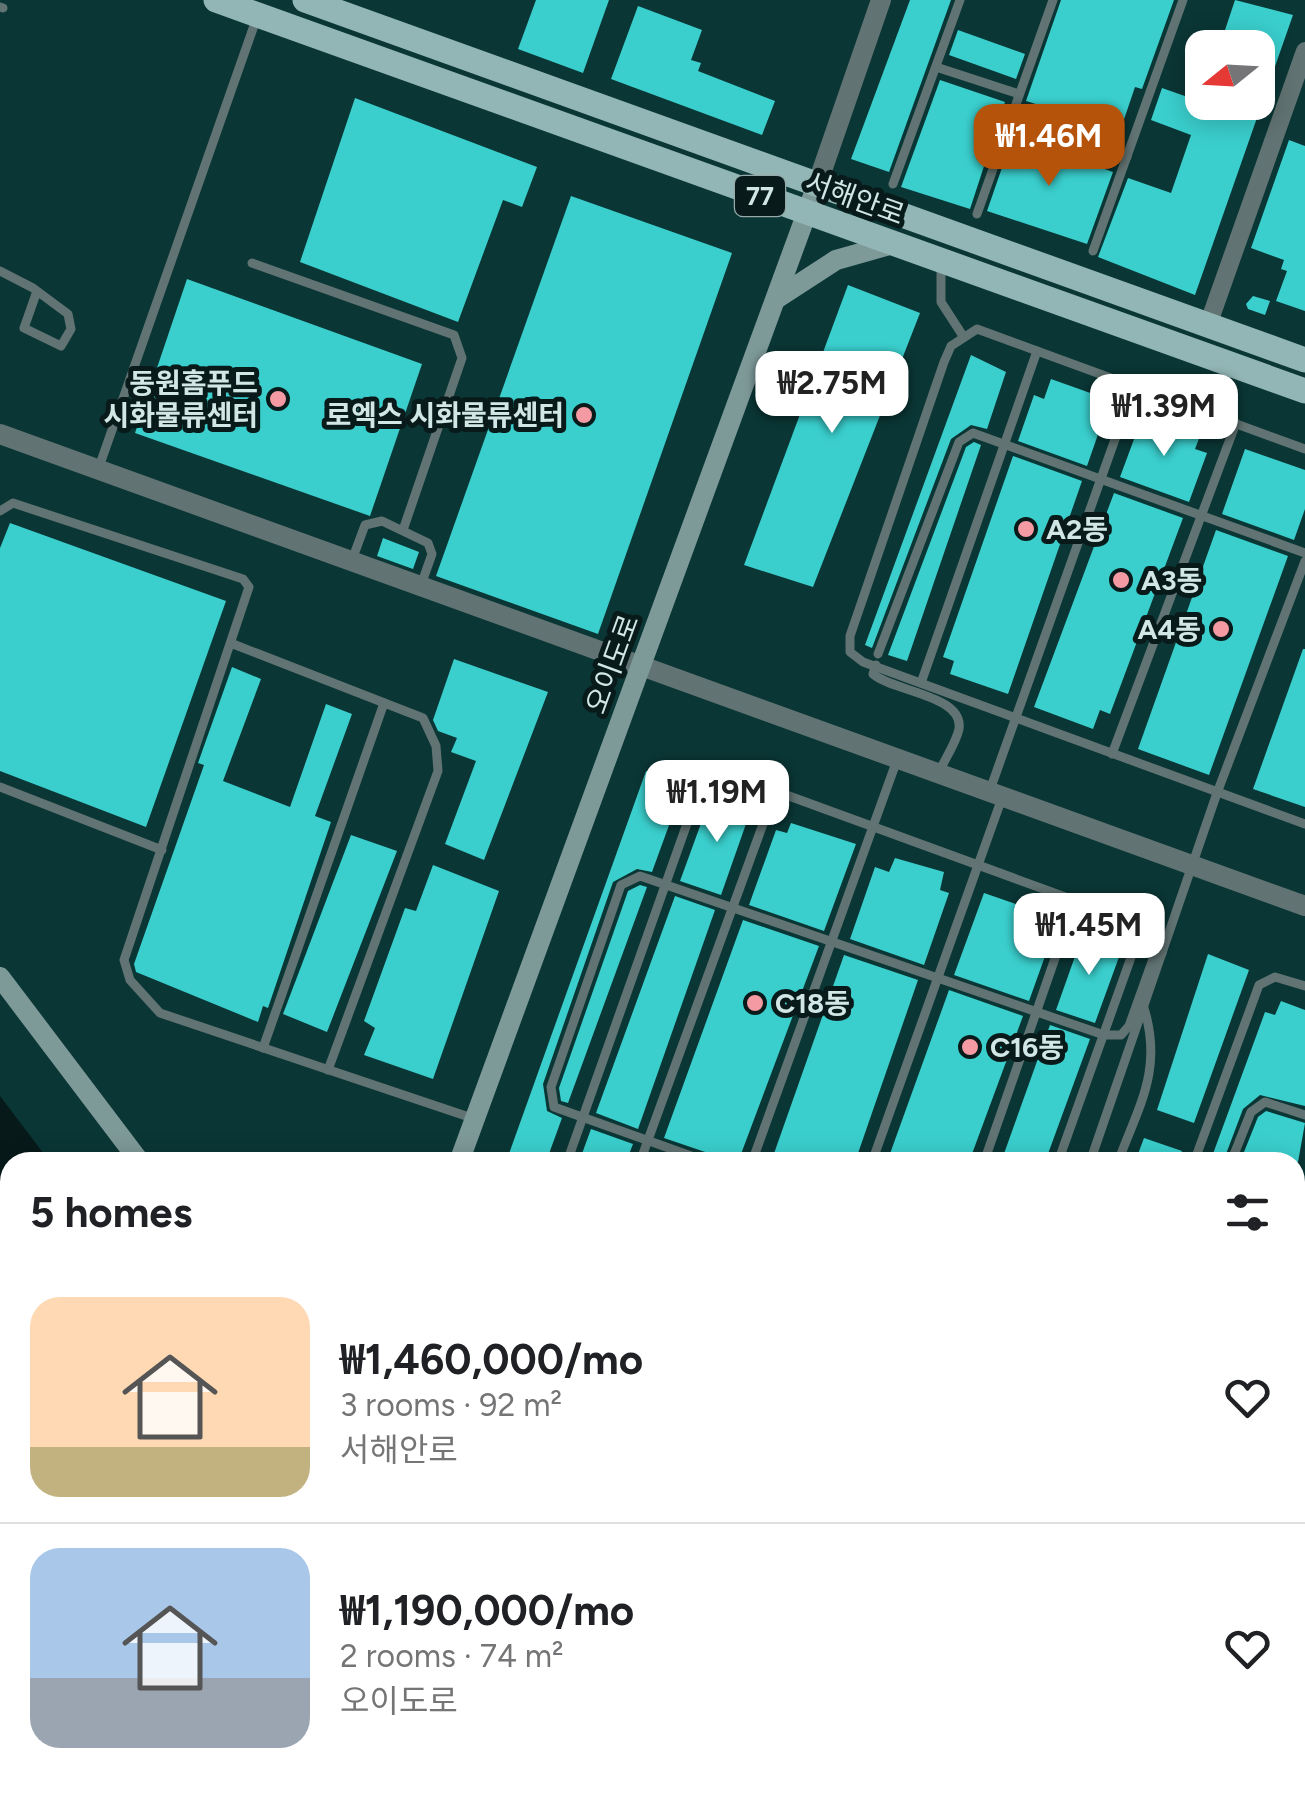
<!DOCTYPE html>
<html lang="en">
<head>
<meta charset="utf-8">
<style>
  body { margin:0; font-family:Figtree,"Noto Sans KR",sans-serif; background:#f2f2f2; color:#202124; height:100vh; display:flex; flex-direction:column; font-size:38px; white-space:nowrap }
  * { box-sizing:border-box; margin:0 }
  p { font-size:32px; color:#757577 }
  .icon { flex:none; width:55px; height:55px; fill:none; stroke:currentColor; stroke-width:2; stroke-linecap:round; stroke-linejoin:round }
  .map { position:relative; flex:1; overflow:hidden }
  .panel { position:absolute; left:0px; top:1152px; width:1305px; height:642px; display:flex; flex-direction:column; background:#fff; border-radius:30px 30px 0 0; box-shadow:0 5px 25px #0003 }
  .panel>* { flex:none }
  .needle { width:65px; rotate:252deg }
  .tools { position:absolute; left:1185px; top:30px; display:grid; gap:20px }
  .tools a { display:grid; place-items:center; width:90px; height:90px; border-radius:20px; background:#fff; box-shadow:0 5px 25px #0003; font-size:50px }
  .price { position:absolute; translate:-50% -85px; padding:0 22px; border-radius:20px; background:#fff; color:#222; font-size:32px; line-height:65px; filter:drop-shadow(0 2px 5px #0008) }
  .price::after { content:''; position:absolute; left:50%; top:60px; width:30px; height:22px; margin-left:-15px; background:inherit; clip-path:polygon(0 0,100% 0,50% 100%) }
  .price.active { background:#b45309; color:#fff }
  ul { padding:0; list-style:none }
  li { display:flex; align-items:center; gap:30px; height:250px; padding:0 30px }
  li+li { border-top:2px solid #e0e0e0 }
  li span { display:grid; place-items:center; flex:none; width:280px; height:200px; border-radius:30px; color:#555 }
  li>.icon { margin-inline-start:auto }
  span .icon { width:120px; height:120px; fill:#fffc; stroke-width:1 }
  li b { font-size:42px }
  h2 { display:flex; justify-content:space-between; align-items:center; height:120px; padding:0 30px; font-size:42px }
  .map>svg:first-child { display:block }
</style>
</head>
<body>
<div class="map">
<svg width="1305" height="1793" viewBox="0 0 1305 1793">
  <rect width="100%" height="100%" fill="#0a3635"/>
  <path fill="#114d4c" d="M1305 1643V1793H1175L1182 1785H1295V1654Z"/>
  <path fill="#071919" d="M0 1096 50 1162H10V1785H517L523 1793H0Z"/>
  <g fill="#3acfcd">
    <path d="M536 0H609L583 73 518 49Z"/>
    <path d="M910 0H951L889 172 851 159Z"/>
    <path d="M1061 0H1174L1142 89 1135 87 1116 143 1052 118 1055 110 1026 101Z"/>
    <path d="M1235 0 1293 15 1195 295 1098 257 1128 178 1171 193 1191 135 1151 120 1162 88 1202 102H1258V48H1219Z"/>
    <path d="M638 6 702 30 691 60 701 63 698 71 775 101 762 135 611 79Z"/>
    <path d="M958 30 1025 54 1016 79 949 55Z"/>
    <path d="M940 80 1005 102 970 209 901 187Z"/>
    <path d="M355 98 537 167 522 207 503 200 458 322 300 262Z"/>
    <path d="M1016 127 1042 136 1039 146 1113 172 1087 244 987 211Z"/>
    <path d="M1289 140 1305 146V311L1276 301 1287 271 1281 269 1284 260 1251 248Z"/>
    <path d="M571 196 732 253 598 634 436 576Z"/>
    <path d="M187 279 422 364 370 516 135 433Z"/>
    <path d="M848 285 920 313 813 587 744 565Z"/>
    <path d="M1253 296 1270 301 1265 315 1248 309 1246 304Z"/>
    <path d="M971 355 1006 372 987 429 971 425 951 439 872 648 865 645Z"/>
    <path d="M1051 379 1110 400 1087 466 1018 441 1034 395 1044 399Z"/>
    <path d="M1143 415 1200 436 1195 449 1207 453 1189 502 1120 477Z"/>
    <path d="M974 442 981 445 907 661 888 655 966 447Z"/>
    <path d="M1245 449 1305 470V509L1294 540 1222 514Z"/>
    <path d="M1013 456 1082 481 1008 694 950 674 954 661 943 657Z"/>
    <path d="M1114 493 1183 518 1110 714 1100 710 1093 729 1034 707Z"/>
    <path d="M10 523 226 601 146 827 0 771V548Z"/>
    <path d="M1216 530 1288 556 1209 775 1138 749Z"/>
    <path d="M383 538 419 552 413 569 377 556Z"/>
    <path d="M1303 649H1305V807L1253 789Z"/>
    <path d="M454 659 548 692 484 860 445 844 476 761 451 752 457 738 438 731 433 720Z"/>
    <path d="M232 667 261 679 223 781 290 807 326 704 352 714 315 816 331 822 268 1008 263 1006 258 1022 136 972 134 964 204 765 198 763Z"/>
    <path d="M646 771 684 784 652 872 637 869 613 882 543 1084 547 1111 562 1118 546 1162H506Z"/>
    <path d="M720 795 753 804 721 895 680 881 707 807 717 809Z"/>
    <path d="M791 823 856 844 824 931 749 905 776 830 787 833Z"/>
    <path d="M351 835 397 851 327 1032 283 1014Z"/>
    <path d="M895 858 944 872 940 890 949 893 924 965 850 939 875 867 889 872Z"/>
    <path d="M433 865 499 891 433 1079 364 1055 375 1028 364 1021 405 908 416 911Z"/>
    <path d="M640 885 647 887 568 1103 561 1101 559 1088 628 891Z"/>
    <path d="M984 893 1045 914 1042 926 1054 931 1029 1001 954 975Z"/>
    <path d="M675 896 715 910 638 1129 596 1113Z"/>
    <path d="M743 920 819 946 738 1162H716L711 1154 664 1138Z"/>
    <path d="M1084 931 1116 941 1111 954 1119 957 1095 1023 1056 1010Z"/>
    <path d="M1208 954 1249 970 1194 1123 1157 1110Z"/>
    <path d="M844 955 918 980 855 1162H771Z"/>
    <path d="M949 990 1023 1016 969 1162H887Z"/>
    <path d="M1281 1001 1305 1010V1106L1260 1095 1243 1109 1223 1162H1210L1265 1012 1275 1015Z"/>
    <path d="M1050 1025 1090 1039 1045 1162H1001Z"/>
    <path d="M1266 1111 1305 1123 1298 1162H1240L1258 1117Z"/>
    <path d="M591 1129 633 1144 626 1162H579Z"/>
    <path d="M1144 1138 1182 1151 1178 1162H1135Z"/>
  </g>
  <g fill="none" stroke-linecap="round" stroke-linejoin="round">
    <g stroke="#617372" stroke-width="9">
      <path d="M0 7 3 8"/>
      <path d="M936 67 1019 94"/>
      <path d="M1011 117 1127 157"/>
      <path d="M893 184 960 0"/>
      <path d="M977 214 1053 0"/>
      <path d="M1093 251 1183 0"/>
      <path d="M252 263 454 335 462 358 403 530"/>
      <path d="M941 264V302L963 336"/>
      <path d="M0 271 33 288 37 291 68 314 71 329 61 346 24 328 37 291"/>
      <path d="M1305 449 977 329 951 346 944 362 850 636V652L863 662 1305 824"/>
      <path d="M99 467 257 17"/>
      <path d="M0 511 13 503 243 579 249 587 124 960 130 980 160 1013 475 1119"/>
      <path d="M352 560 365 525 382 521 428 543 432 554 421 585"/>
      <path d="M233 644 423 718 436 746 438 771 328 1070"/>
      <path d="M878 654 959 442 973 433 1305 553"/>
      <path d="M876 665 873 674C894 692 964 695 959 729 956 743 945 759 939 772"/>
      <path d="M921 683 1037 351"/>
      <path d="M1112 754 1236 423"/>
      <path d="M0 787 162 850"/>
      <path d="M990 790 1134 386"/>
      <path d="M263 1048 384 703"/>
      <path d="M567 1162 700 787 726 773 1123 918 1134 949 1058 1162"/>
      <path d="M640 1162 775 791"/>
      <path d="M708 1162 554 1107 551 1087 621 885 640 876 1104 1035H1121L1129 1026 1153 959 1162 953"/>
      <path d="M752 1162 897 760"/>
      <path d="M872 1162 1002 798"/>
      <path d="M984 1162 1075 901"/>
      <path d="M1090 1162 1217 793 1305 561"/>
      <path d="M1118 1162C1139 1105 1163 1070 1144 1008"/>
      <path d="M1194 1162 1259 985 1275 977 1305 986"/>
      <path d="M1231 1162 1251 1112 1265 1102 1305 1115"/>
      <path d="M1295 1215 1305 1187"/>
      <path d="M1295 1368 1305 1371"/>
      <path d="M1295 1498 1305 1501"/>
    </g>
    <path stroke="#617372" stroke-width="18" d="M1208 325 1305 51"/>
    <g stroke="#617372" stroke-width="20">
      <path d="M817 185 881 0"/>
      <path d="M0 434 1305 906"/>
      <path d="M1295 1585 1305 1589"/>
    </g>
    <g stroke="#7d9998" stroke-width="20">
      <path d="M776 299 836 260 893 244"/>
      <path d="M0 977 140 1162"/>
      <path d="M459 1162 817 185"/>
      <path d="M1295 1634 1305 1624"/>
      <path d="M603 1785 609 1793"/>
      <path d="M1002 1793 1005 1785"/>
      <path d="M1150 1793 1157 1785"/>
    </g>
    <g stroke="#92b6b5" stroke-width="25">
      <path d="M216 0 1305 391"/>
      <path d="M305 0 1305 360"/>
    </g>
  </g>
  <g fill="#f49aa2" stroke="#091a1a" stroke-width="4">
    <circle cx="278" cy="399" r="10"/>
    <circle cx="584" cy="415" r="10"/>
    <circle cx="1026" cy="529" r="10"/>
    <circle cx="1121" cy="580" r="10"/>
    <circle cx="1221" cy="629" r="10"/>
    <circle cx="755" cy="1003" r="10"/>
    <circle cx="970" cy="1047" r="10"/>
  </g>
  <g text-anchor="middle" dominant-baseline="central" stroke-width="10" stroke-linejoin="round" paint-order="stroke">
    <rect fill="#091a1a" stroke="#95aaa9" stroke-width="2.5" x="735" y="176" width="50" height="40" rx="8"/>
    <g font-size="25" font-weight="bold" fill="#d1e7e6">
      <text x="760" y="196">77</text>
    </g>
    <g font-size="28" fill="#d1e7e6" stroke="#091a1a">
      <text transform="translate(855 198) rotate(20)">서해안로</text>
      <text transform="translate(612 664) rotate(-70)">오이도로</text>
    </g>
    <g font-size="28" font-weight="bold" fill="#d1e7e6" stroke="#091a1a" text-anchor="start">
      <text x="258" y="383" text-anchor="end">동원홈푸드<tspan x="258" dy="32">시화물류센터</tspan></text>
      <text x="564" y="415" text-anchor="end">로엑스 시화물류센터</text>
      <text x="1046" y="529">A2동</text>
      <text x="1141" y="580">A3동</text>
      <text x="1201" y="629" text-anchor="end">A4동</text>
      <text x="775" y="1003">C18동</text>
      <text x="990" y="1047">C16동</text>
    </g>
  </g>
</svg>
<div class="tools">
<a><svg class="needle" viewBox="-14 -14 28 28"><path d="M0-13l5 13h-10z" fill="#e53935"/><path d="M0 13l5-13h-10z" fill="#757577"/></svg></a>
</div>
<b class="price active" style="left:1049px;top:189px">₩1.46M</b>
<b class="price" style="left:832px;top:436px">₩2.75M</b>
<b class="price" style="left:1164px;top:459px">₩1.39M</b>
<b class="price" style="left:717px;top:845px">₩1.19M</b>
<b class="price" style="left:1089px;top:978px">₩1.45M</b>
<section class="panel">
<h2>5 homes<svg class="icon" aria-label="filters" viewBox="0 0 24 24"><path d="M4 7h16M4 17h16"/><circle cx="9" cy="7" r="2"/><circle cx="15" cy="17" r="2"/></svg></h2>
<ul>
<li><span style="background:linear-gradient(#ffd9b3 75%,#c2b280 0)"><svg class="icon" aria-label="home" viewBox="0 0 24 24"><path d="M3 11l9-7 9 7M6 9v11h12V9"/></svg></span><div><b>₩1,460,000/mo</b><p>3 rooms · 92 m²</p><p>서해안로</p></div><svg class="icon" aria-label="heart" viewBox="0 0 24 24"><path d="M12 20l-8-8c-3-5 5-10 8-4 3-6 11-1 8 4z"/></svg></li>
<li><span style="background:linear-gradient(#a9c7e8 65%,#9aa5b1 0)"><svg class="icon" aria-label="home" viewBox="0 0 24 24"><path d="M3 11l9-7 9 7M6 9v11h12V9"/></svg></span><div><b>₩1,190,000/mo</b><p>2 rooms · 74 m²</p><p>오이도로</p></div><svg class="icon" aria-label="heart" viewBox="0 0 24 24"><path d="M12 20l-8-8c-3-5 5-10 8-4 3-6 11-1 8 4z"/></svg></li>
</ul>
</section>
</div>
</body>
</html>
